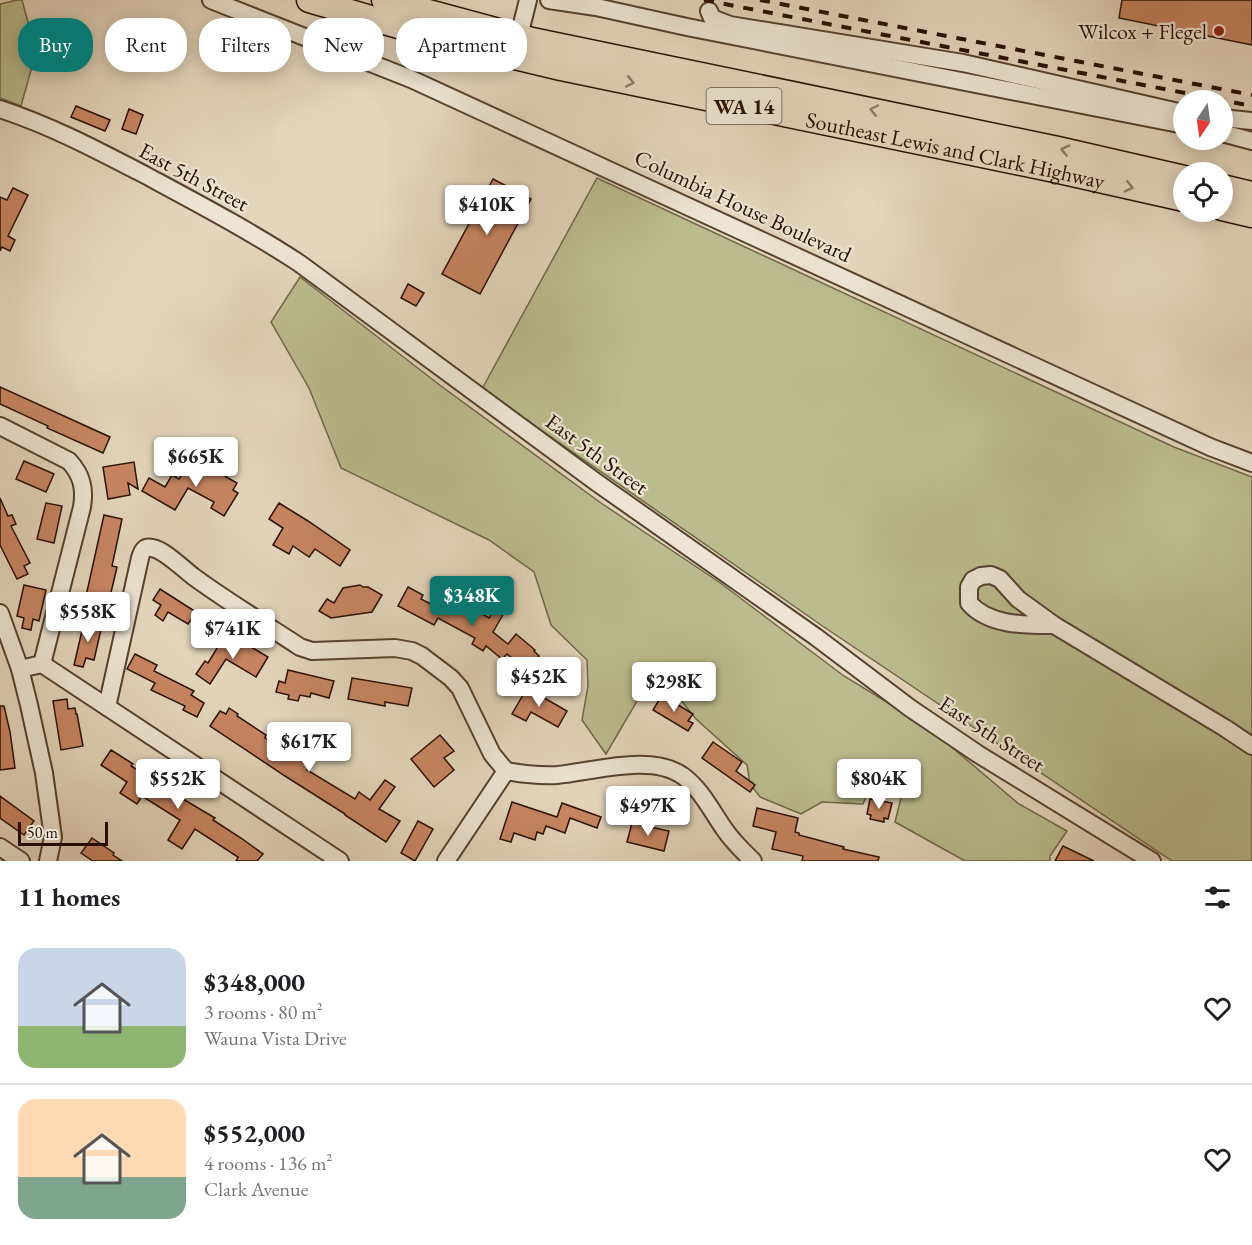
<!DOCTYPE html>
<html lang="en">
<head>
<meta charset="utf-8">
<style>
  body { margin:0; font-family:"EB Garamond",serif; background:#f6f6f6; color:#202124; height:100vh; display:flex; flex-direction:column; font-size:22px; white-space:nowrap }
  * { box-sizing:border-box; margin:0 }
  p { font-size:20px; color:#757577 }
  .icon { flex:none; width:33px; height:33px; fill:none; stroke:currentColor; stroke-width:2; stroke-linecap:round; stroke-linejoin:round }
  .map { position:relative; height:861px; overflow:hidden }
  .sheet { display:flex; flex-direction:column; background:#fff; flex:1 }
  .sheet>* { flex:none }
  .hud { position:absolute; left:18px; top:18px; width:600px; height:54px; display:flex; gap:12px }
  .needle { width:39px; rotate:193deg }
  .fabs { position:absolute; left:1173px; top:90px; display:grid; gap:12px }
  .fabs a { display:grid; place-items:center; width:60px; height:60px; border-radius:50%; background:#fff; box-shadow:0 3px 15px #0003; font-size:30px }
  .scale { position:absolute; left:18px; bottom:15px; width:90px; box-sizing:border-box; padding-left:6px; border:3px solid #280f00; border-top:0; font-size:16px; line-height:21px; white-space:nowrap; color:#280f00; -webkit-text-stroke:4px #ede4d3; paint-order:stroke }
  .price { position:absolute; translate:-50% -51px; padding:0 14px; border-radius:6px; background:#fff; color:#222; font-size:20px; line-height:39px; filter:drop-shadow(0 2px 3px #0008) }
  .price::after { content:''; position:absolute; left:50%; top:36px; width:18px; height:14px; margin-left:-9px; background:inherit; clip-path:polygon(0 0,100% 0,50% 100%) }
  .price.on { background:#0f766e; color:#fff }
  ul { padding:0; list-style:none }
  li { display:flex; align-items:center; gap:18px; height:150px; padding:0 18px }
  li+li { border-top:2px solid #e0e0e0 }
  li span { display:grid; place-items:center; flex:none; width:168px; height:120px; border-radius:18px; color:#555 }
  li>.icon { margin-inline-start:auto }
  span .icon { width:72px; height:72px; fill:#fffc; stroke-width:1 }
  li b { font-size:26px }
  h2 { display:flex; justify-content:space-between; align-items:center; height:72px; padding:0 18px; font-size:26px }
  .pill { padding:0 21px; border-radius:24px; background:#fff; box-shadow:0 3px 15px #0003; font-size:21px; line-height:54px }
  .pill.on { background:#0f766e; color:#fff }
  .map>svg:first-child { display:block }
</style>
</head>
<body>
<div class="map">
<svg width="1252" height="861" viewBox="0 0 1252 861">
  <rect width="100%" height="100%" fill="#e4d5bc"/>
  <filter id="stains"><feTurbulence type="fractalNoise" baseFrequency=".00333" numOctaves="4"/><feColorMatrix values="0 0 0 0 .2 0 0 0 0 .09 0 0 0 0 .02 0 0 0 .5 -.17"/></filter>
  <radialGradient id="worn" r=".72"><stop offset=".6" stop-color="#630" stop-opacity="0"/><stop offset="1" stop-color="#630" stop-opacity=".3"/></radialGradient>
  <g fill="#babc8d" stroke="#716646" stroke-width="1.5">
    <path d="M17 0H22L36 52 21 106 0 98V4Z"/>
    <path d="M597 178 1174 447 1252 477V861H1172L821 625 482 389Z"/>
    <path d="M300 277 441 386 601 503 719 582 844 676 929 728 1019 804 1067 831 1050 856V861H965L895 822 901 798 870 788 863 804 822 802 801 814 760 797 750 784 747 765 696 719 676 694 644 689 606 754 582 720 588 686 587 660 551 625 534 572 489 540 341 468 309 388 271 322Z"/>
  </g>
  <g fill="#c88563" stroke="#280f00" stroke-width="1.5">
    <path d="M1122 0H1252V45L1119 18Z"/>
    <path d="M76 106 110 120 105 131 71 117Z"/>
    <path d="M129 109 143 115 136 134 122 129Z"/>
    <path d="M493 179 531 199 480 294 442 274Z"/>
    <path d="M13 188 28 195 8 236 15 240 10 251 2 247 0 251V197L7 200Z"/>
    <path d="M408 284 424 293 416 306 401 298Z"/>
    <path d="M0 387 110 437 103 453 47 428 48 426 0 404Z"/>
    <path d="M24 461 54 474 46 492 16 479Z"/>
    <path d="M134 462 138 489 128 483 130 495 108 499 103 467Z"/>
    <path d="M202 463 237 483 233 490 238 493 224 516 211 508 214 502 188 488 175 510 142 491 149 478 165 487 172 475 179 479 188 464 198 470Z"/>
    <path d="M0 498 8 516 12 515 16 524 11 526 30 563 24 566 28 574 17 579 0 545Z"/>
    <path d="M46 503 62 506 54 543 37 539Z"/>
    <path d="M279 503 308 521 350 550 340 566 315 549 309 557 293 546 289 554 273 545 283 528 269 519Z"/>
    <path d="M104 515 122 519 112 566 117 567 109 601 86 596Z"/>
    <path d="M24 585 46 590 39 621 33 619 31 630 22 628 24 618 17 616Z"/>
    <path d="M360 585 363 587H368L382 595 372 612 331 618 319 611 327 599 334 603 343 588Z"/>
    <path d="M408 587 423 595 421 599 450 614 458 600 489 618 496 606 505 611 493 632 508 644 516 634 535 650 534 651 539 656 527 671 507 654 502 659 486 646 483 651 472 644 475 638 438 618 434 625 398 606Z"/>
    <path d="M160 589 196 612 188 624 168 612 163 621 155 615 161 605 153 600Z"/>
    <path d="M84 622 102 625 94 660 86 658 83 667 74 665Z"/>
    <path d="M222 640 238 649 243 642 268 657 256 677 226 659 210 684 196 674 205 661 208 663Z"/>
    <path d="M135 654 157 665 154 671 194 691 191 695 204 703 197 717 183 710 185 706 151 690 155 683 127 669Z"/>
    <path d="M288 670 334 681 329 698 311 693 310 697 300 695 298 701 288 699 289 695 276 692 279 681 285 683Z"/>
    <path d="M352 678 412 688 408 706 385 702V706L348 699Z"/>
    <path d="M527 688 567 711 558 727 531 712 526 721 512 714Z"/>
    <path d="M662 695 693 714 688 721 693 723 688 731 653 710Z"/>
    <path d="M67 699 68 709 75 708 76 714H77L83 746 61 750 53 701Z"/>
    <path d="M0 706H4L10 732 15 768 0 770Z"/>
    <path d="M229 708 238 714 237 716 266 735 265 738 283 751 301 726 312 734 306 742 318 749 307 770 355 799 359 792 370 800 385 780 395 787 379 809 400 821 386 842 345 815V814L285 776 210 726 220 711 226 714Z"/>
    <path d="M440 735 454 751 444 758 454 770 434 787 411 759Z"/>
    <path d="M713 742 742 762 736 771 755 785 750 792 702 758Z"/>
    <path d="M111 750 133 764 131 766 153 780 156 775 164 780 161 786 215 818 213 820 241 838 263 854 257 861H236L238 857 195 829 182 849 168 840 180 820 142 796 137 804 120 793 127 782 101 765Z"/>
    <path d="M0 796 34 821 24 835 0 818Z"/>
    <path d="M870 799 892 803 888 819 884 818V822L870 819 871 815 867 814Z"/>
    <path d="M512 802 557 817 562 803 601 817 597 828 570 818 565 833 546 826 543 834 537 832 535 840 514 833 511 842 500 839Z"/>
    <path d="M757 808 798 818 795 832 799 833V835L844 847 843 849 879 857 878 861H802L803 856 772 849 776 832 753 826Z"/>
    <path d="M418 821 433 829 415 861 401 853Z"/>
    <path d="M632 823 669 831 664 851 627 842Z"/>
    <path d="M92 838 114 853 113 855 122 861H93L81 853Z"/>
    <path d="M1063 846 1094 861H1055Z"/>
  </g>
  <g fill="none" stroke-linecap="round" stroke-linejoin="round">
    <g stroke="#57402f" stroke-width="20">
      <g id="minor">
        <path d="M211 0 411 79 1210 447 1252 463"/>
        <path d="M549 0 596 7 687 27 1184 125"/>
        <path d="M709 11 712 18 730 25 963 63 1183 113"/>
        <path d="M519 36 528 0"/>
        <path d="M0 109C52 126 99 151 147 176 199 204 250 231 299 263L596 482 816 637 910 708 978 754 1152 861"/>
        <path d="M1222 118 1252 121"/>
        <path d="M1222 133 1252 141"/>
        <path d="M0 426 69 461C82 475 85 489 82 507L42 664"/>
        <path d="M0 613 20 669 29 705 44 773 53 837 48 861"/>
        <path d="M1054 625C1026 625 989 626 969 603V587L973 580 981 576 991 575 1000 579 1018 599 1054 625 1225 728 1252 746"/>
        <path d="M20 669 42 664 340 861"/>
        <path d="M107 707 140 558C142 551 144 546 152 548 165 550 183 569 194 577 228 602 265 624 300 647L312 651 395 648 412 651 422 656 451 678 460 688 492 754 506 771C523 774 539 776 557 775 593 772 651 753 683 776 702 790 712 812 725 830 733 842 743 851 753 861"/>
        <path d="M0 847 21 861"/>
        <path d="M446 861 506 771"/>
      </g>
    </g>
    <g stroke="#280f00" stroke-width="27">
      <g id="highway">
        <path id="s1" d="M309 0 460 44 561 68 1050 169 1184 199"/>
        <path d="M384 0 532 40 1058 149 1184 178"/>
        <path d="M1222 187 1252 194"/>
        <path d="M1222 208 1252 215"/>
      </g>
    </g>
    <use href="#minor" stroke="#ede4d3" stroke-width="16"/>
    <use href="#highway" stroke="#e4d5bc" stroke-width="24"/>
    <g stroke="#280f00" stroke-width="4" stroke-dasharray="10 10" stroke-linecap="butt">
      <path d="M704 0 1252 106"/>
      <path d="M760 0 1252 95"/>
    </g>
  </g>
  <defs><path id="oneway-chevron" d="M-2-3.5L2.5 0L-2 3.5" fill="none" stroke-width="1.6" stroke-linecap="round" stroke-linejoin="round" transform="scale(1.5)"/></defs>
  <g stroke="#8f7c67">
    <use href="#oneway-chevron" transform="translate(630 82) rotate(11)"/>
    <use href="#oneway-chevron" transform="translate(874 110) rotate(-168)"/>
    <use href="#oneway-chevron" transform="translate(1065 150) rotate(-167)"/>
    <use href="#oneway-chevron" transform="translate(1129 187) rotate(13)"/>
  </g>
  <circle fill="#8f2418" stroke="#ede4d3" stroke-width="2" cx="1219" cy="31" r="6"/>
  <g text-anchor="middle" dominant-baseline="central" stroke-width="4.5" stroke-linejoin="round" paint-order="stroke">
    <rect fill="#ede4d3" stroke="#634f3f" stroke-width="1.5" x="706.5" y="88" width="75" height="36" rx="4.5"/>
    <g font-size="21" font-weight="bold" fill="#280f00">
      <text x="744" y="106">WA 14</text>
    </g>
    <g font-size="22" fill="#280f00" stroke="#ede4d3" text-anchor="end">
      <text x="1207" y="31">Wilcox + Flegel</text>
    </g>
    <g font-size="22" fill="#280f00" stroke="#ede4d3">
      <text stroke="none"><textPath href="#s1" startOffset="664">Southeast Lewis and Clark Highway</textPath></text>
      <text transform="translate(194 177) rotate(28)">East 5th Street</text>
      <text transform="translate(743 206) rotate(25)">Columbia House Boulevard</text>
      <text transform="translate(597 454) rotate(36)">East 5th Street</text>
      <text transform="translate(992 734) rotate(33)">East 5th Street</text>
    </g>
  </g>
  <rect width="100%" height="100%" filter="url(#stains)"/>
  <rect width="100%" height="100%" fill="url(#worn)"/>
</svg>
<div class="fabs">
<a><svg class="needle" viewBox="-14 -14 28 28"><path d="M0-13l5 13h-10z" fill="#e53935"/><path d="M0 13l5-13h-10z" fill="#757577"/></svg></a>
<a><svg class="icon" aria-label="locate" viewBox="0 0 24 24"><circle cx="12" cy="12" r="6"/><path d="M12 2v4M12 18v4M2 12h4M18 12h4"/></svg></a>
</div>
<div class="scale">50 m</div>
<b class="price" style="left:487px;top:236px">$410K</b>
<b class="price" style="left:196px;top:488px">$665K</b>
<b class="price on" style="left:472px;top:627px">$348K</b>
<b class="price" style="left:88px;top:643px">$558K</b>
<b class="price" style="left:233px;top:660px">$741K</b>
<b class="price" style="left:539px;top:708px">$452K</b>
<b class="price" style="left:674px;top:713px">$298K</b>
<b class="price" style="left:309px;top:773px">$617K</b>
<b class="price" style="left:178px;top:810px">$552K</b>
<b class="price" style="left:879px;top:810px">$804K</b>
<b class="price" style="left:648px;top:837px">$497K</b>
<div class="hud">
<a class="pill on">Buy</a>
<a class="pill">Rent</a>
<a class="pill">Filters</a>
<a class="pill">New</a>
<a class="pill">Apartment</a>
</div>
</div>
<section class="sheet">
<h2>11 homes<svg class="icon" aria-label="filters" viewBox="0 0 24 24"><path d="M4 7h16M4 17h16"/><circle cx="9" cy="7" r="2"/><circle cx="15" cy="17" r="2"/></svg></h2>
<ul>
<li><span style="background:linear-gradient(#c9d6e8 65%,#8fb573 0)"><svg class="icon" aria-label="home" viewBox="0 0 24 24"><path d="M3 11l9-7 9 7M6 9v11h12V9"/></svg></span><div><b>$348,000</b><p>3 rooms · 80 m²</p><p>Wauna Vista Drive</p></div><svg class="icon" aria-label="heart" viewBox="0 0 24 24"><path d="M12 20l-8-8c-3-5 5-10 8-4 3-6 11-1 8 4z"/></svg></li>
<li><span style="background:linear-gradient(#ffd9b3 65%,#7fa58c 0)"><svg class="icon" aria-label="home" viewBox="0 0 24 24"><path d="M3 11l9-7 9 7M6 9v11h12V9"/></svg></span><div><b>$552,000</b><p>4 rooms · 136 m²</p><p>Clark Avenue</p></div><svg class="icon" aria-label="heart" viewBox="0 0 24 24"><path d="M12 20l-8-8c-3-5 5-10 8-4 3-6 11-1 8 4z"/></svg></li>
</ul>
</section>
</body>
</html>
